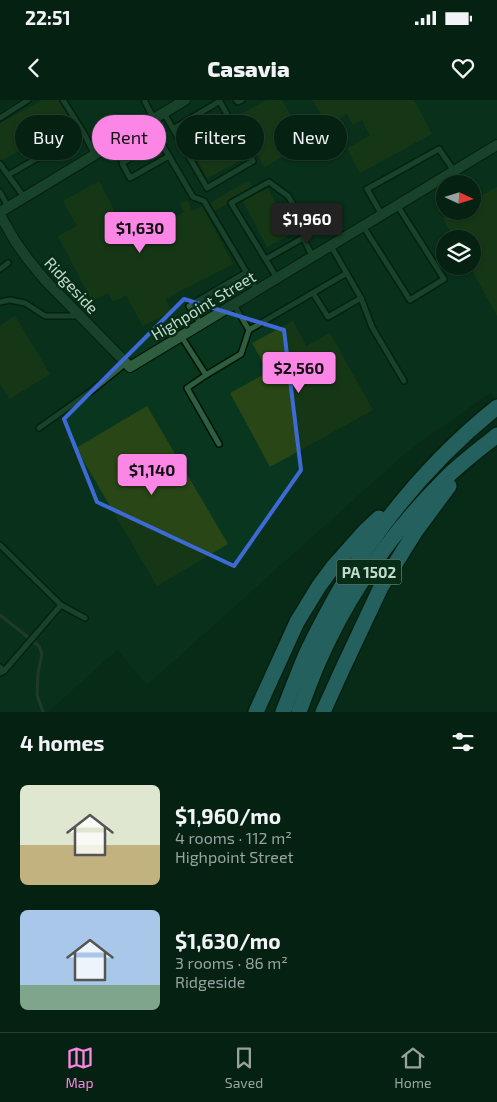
<!DOCTYPE html>
<html lang="en">
<head>
<meta charset="utf-8">
<style>
  body { margin:0; font-family:"Exo 2",sans-serif; background:#0e291b; color:#f1f3f6; height:100vh; display:flex; flex-direction:column; font-size:19px; white-space:nowrap }
  * { box-sizing:border-box; margin:0 }
  p { font-size:16px; color:#97a39f }
  .icon { flex:none; width:28px; height:28px; fill:none; stroke:currentColor; stroke-width:2; stroke-linecap:round; stroke-linejoin:round }
  .map { position:relative; height:612px; overflow:hidden }
  .drawer { display:flex; flex-direction:column; background:#052112; flex:1 }
  .drawer>* { flex:none }
  .banner { position:absolute; left:15px; top:15px; width:468px; height:45px; display:flex; gap:10px }
  .needle { width:32px; rotate:94deg }
  .fabs { position:absolute; left:436px; top:75px; display:grid; gap:10px }
  .fabs a { display:grid; place-items:center; width:45px; height:45px; border-radius:50%; background:#052112; box-shadow:0 1px 4px #0004,0 0 0 1px #263e32; font-size:25px }
  .price { position:absolute; translate:-50% -42px; padding:0 11px; border-radius:5px; background:#fb86e5; color:#111; font-size:16px; line-height:32px; filter:drop-shadow(0 1px 2px #0008) }
  .price::after { content:''; position:absolute; left:50%; top:30px; width:15px; height:11px; margin-left:-8px; background:inherit; clip-path:polygon(0 0,100% 0,50% 100%) }
  .price.selected { background:#222; color:#fff }
  ul { padding:0; list-style:none }
  li { display:flex; align-items:center; gap:15px; height:125px; padding:0 20px }
  li span { display:grid; place-items:center; flex:none; width:140px; height:100px; border-radius:8px; color:#555 }
  li>.icon { margin-inline-start:auto }
  span .icon { width:60px; height:60px; fill:#fffc; stroke-width:1 }
  li b { font-size:21px }
  h2 { display:flex; justify-content:space-between; align-items:center; height:60px; padding:0 20px; font-size:21px }
  .tag { padding:0 18px; border-radius:22px; background:#052112; box-shadow:0 1px 4px #0004,0 0 0 1px #263e32; font-size:18px; line-height:45px }
  .tag.selected { background:#fb86e5; color:#111 }
  .status { display:flex; justify-content:space-between; align-items:center; height:35px; padding:0 25px; background:#052112; direction:ltr }
  .status svg { height:14px; fill:currentColor }
  header { display:flex; justify-content:space-between; align-items:center; height:65px; padding:0 20px; background:#052112; font-size:22px; font-weight:800 }
  .tabs { display:flex; justify-content:space-around; align-items:center; height:70px; border-top:1px solid #263e32; background:#052112; font-size:14px; color:#97a39f }
  .tabs a { display:grid; justify-items:center; gap:2px }
  .tabs .selected { color:#fb86e5 }
  .map>svg:first-child { display:block }
</style>
</head>
<body>
<div class="status"><b>22:51</b><svg viewBox="0 0 49 12"><path d="M0 12V9h3v3zM5 12V6h3v6zM10 12V3h3v9zM15 12V0h3v12zM26 1h20v11H26zM47 4h2v5h-2z"/></svg></div>
<header><svg class="icon" aria-label="back" viewBox="0 0 24 24"><path d="M15 5l-7 7 7 7"/></svg>Casavia<svg class="icon" aria-label="heart" viewBox="0 0 24 24"><path d="M12 20l-8-8c-3-5 5-10 8-4 3-6 11-1 8 4z"/></svg></header>
<div class="map">
<svg width="497" height="612" viewBox="0 0 497 612">
  <rect width="100%" height="100%" fill="#072c18"/>
  <path fill="#09361e" fill-rule="evenodd" d="M18 0H497V299L490 293 409 350 147 585 117 550 48 612H0V11ZM445 84H472V111H445ZM445 139H472V166H445Z"/>
  <g fill="none" stroke-linecap="round" stroke-linejoin="round">
    <path stroke="#3d4d41" stroke-width="3" d="M0 515 39 546 42 554 38 573 37 595 43 612"/>
  </g>
  <g fill="#294616">
    <path d="M42 0H59L72 23 2 60H0V23Z"/>
    <path d="M266 0H282L306 44 264 67 256 53 254 54 234 18Z"/>
    <path d="M313 0H414L432 34 360 73 347 48 370 36 362 20 353 25 347 14 328 26Z"/>
    <path d="M224 18 246 58 207 78 185 38Z"/>
    <path d="M249 80 252 86 229 99 227 104 215 111 210 103Z"/>
    <path d="M99 81 116 114 119 112 133 138 184 112 180 104 187 100 192 111 202 106 233 164 165 199 172 211 143 226 126 195 113 202 108 193 92 201 58 136 77 126 63 101Z"/>
    <path d="M497 87V216L470 166H472V139H454L443 118 454 111H472V101Z"/>
    <path d="M268 88 292 134 267 147 243 101Z"/>
    <path d="M15 216 50 274 10 299 0 284V226Z"/>
    <path d="M293 221 306 246 330 233 373 310 270 367 230 293 268 272 252 243Z"/>
    <path d="M147 306 228 444 157 486 76 348Z"/>
  </g>
  <g fill="none" stroke-linecap="round" stroke-linejoin="round">
    <g stroke="#001306" stroke-width="8">
      <g id="lane">
        <path d="M63 0 83 32"/>
        <path d="M145 0V2L154 19"/>
        <path d="M236 0 238 2 242 0"/>
        <path d="M164 13 207 88 253 61 219 0"/>
        <path d="M0 18 28 0"/>
        <path d="M149 22 193 97 204 101 257 190"/>
        <path d="M173 29 220 1"/>
        <path d="M160 40 122 63 130 78 169 56"/>
        <path d="M0 64 8 75"/>
        <path d="M0 92 8 107"/>
        <path d="M24 97 8 75 83 32 95 55"/>
        <path d="M382 115 367 89 439 49 454 71"/>
        <path d="M363 126 410 200 444 179 397 105"/>
        <path d="M331 146 361 198 372 227 404 281"/>
        <path d="M266 159 303 138"/>
        <path d="M0 169 8 163"/>
        <path d="M277 178 231 103 269 82 288 96 305 124 303 138 313 157"/>
        <path d="M313 193 328 217 361 198"/>
        <path d="M0 202 10 200 25 203 45 216H77"/>
        <path d="M201 224 189 206 247 172"/>
        <path d="M249 230 347 173"/>
        <path d="M181 236 206 275 241 254 249 230 234 205"/>
        <path d="M206 275 187 288 219 344"/>
        <path d="M39 328 94 289 126 263"/>
        <path d="M0 445 61 505"/>
        <path d="M0 567 4 571 0 573"/>
        <path d="M4 571 61 505 85 518"/>
      </g>
    </g>
    <g stroke="#001306" stroke-width="12">
      <g id="street">
        <path d="M0 112 185 0"/>
        <path d="M0 115 15 141 27 158 45 180 130 267 497 45"/>
      </g>
    </g>
    <g stroke="#001306" stroke-width="18">
      <g id="highway">
        <path d="M256 612 297 522 319 486 333 467 365 431 379 418"/>
        <path d="M283 612C290 594 297 576 304 559 314 536 327 513 339 491 381 421 433 358 497 307"/>
        <path d="M299 612C305 596 311 579 318 563 348 494 392 432 445 379 461 363 480 349 497 335"/>
        <path d="M323 612 342 570 381 487 415 432 449 386"/>
      </g>
    </g>
    <use href="#lane" stroke="#2e5d40" stroke-width="5"/>
    <use href="#street" stroke="#2e5d40" stroke-width="10"/>
    <use href="#highway" stroke="#45a0b4" stroke-width="15"/>
  </g>
  <path d="M0 0H497V612H0ZM184 199 284 230 301 370 234 466 97 402 64 319Z" fill="#072c18" fill-opacity=".55" fill-rule="evenodd"/>
  <path fill="none" stroke="#3e6ad5" stroke-width="4" stroke-linejoin="round" d="M184 199 284 230 301 370 234 466 97 402 64 319Z"/>
  <g text-anchor="middle" dominant-baseline="central" stroke-width="5" stroke-linejoin="round" paint-order="stroke">
    <rect fill="#072c18" stroke="#8aa694" stroke-width="1" x="336.5" y="459.5" width="65" height="25" rx="4"/>
    <g font-size="15" font-weight="bold" fill="#c2dbc9">
      <text x="369" y="472">PA 1502</text>
    </g>
    <g font-size="16" fill="#c2dbc9" stroke="#072c18">
      <text transform="translate(72 185) rotate(47)">Ridgeside</text>
      <text transform="translate(203 205) rotate(-31)">Highpoint Street</text>
    </g>
  </g>
</svg>
<div class="fabs">
<a><svg class="needle" viewBox="-14 -14 28 28"><path d="M0-13l5 13h-10z" fill="#e53935"/><path d="M0 13l5-13h-10z" fill="#97a39f"/></svg></a>
<a><svg class="icon" aria-label="layers" viewBox="0 0 24 24"><path d="M12 4l9 5-9 5-9-5zM3 14l9 5 9-5"/></svg></a>
</div>
<b class="price selected" style="left:307px;top:145px">$1,960</b>
<b class="price" style="left:140px;top:154px">$1,630</b>
<b class="price" style="left:299px;top:294px">$2,560</b>
<b class="price" style="left:152px;top:396px">$1,140</b>
<div class="banner">
<a class="tag">Buy</a>
<a class="tag selected">Rent</a>
<a class="tag">Filters</a>
<a class="tag">New</a>
</div>
</div>
<section class="drawer">
<h2>4 homes<svg class="icon" aria-label="filters" viewBox="0 0 24 24"><path d="M4 7h16M4 17h16"/><circle cx="9" cy="7" r="2"/><circle cx="15" cy="17" r="2"/></svg></h2>
<ul>
<li><span style="background:linear-gradient(#dfe7d0 60%,#c2b280 0)"><svg class="icon" aria-label="home" viewBox="0 0 24 24"><path d="M3 11l9-7 9 7M6 9v11h12V9"/></svg></span><div><b>$1,960/mo</b><p>4 rooms · 112 m²</p><p>Highpoint Street</p></div></li>
<li><span style="background:linear-gradient(#a9c7e8 75%,#7fa58c 0)"><svg class="icon" aria-label="home" viewBox="0 0 24 24"><path d="M3 11l9-7 9 7M6 9v11h12V9"/></svg></span><div><b>$1,630/mo</b><p>3 rooms · 86 m²</p><p>Ridgeside</p></div></li>
</ul>
</section>
<nav class="tabs">
<a class="selected"><svg class="icon" aria-label="map" viewBox="0 0 24 24"><path d="M3 6l6-2 6 2 6-2v14l-6 2-6-2-6 2zM9 4v14M15 6v14"/></svg>Map</a>
<a><svg class="icon" aria-label="saved" viewBox="0 0 24 24"><path d="M7 4h10v16l-5-4-5 4z"/></svg>Saved</a>
<a><svg class="icon" aria-label="home" viewBox="0 0 24 24"><path d="M3 11l9-7 9 7M6 9v11h12V9"/></svg>Home</a>
</nav>
</body>
</html>
